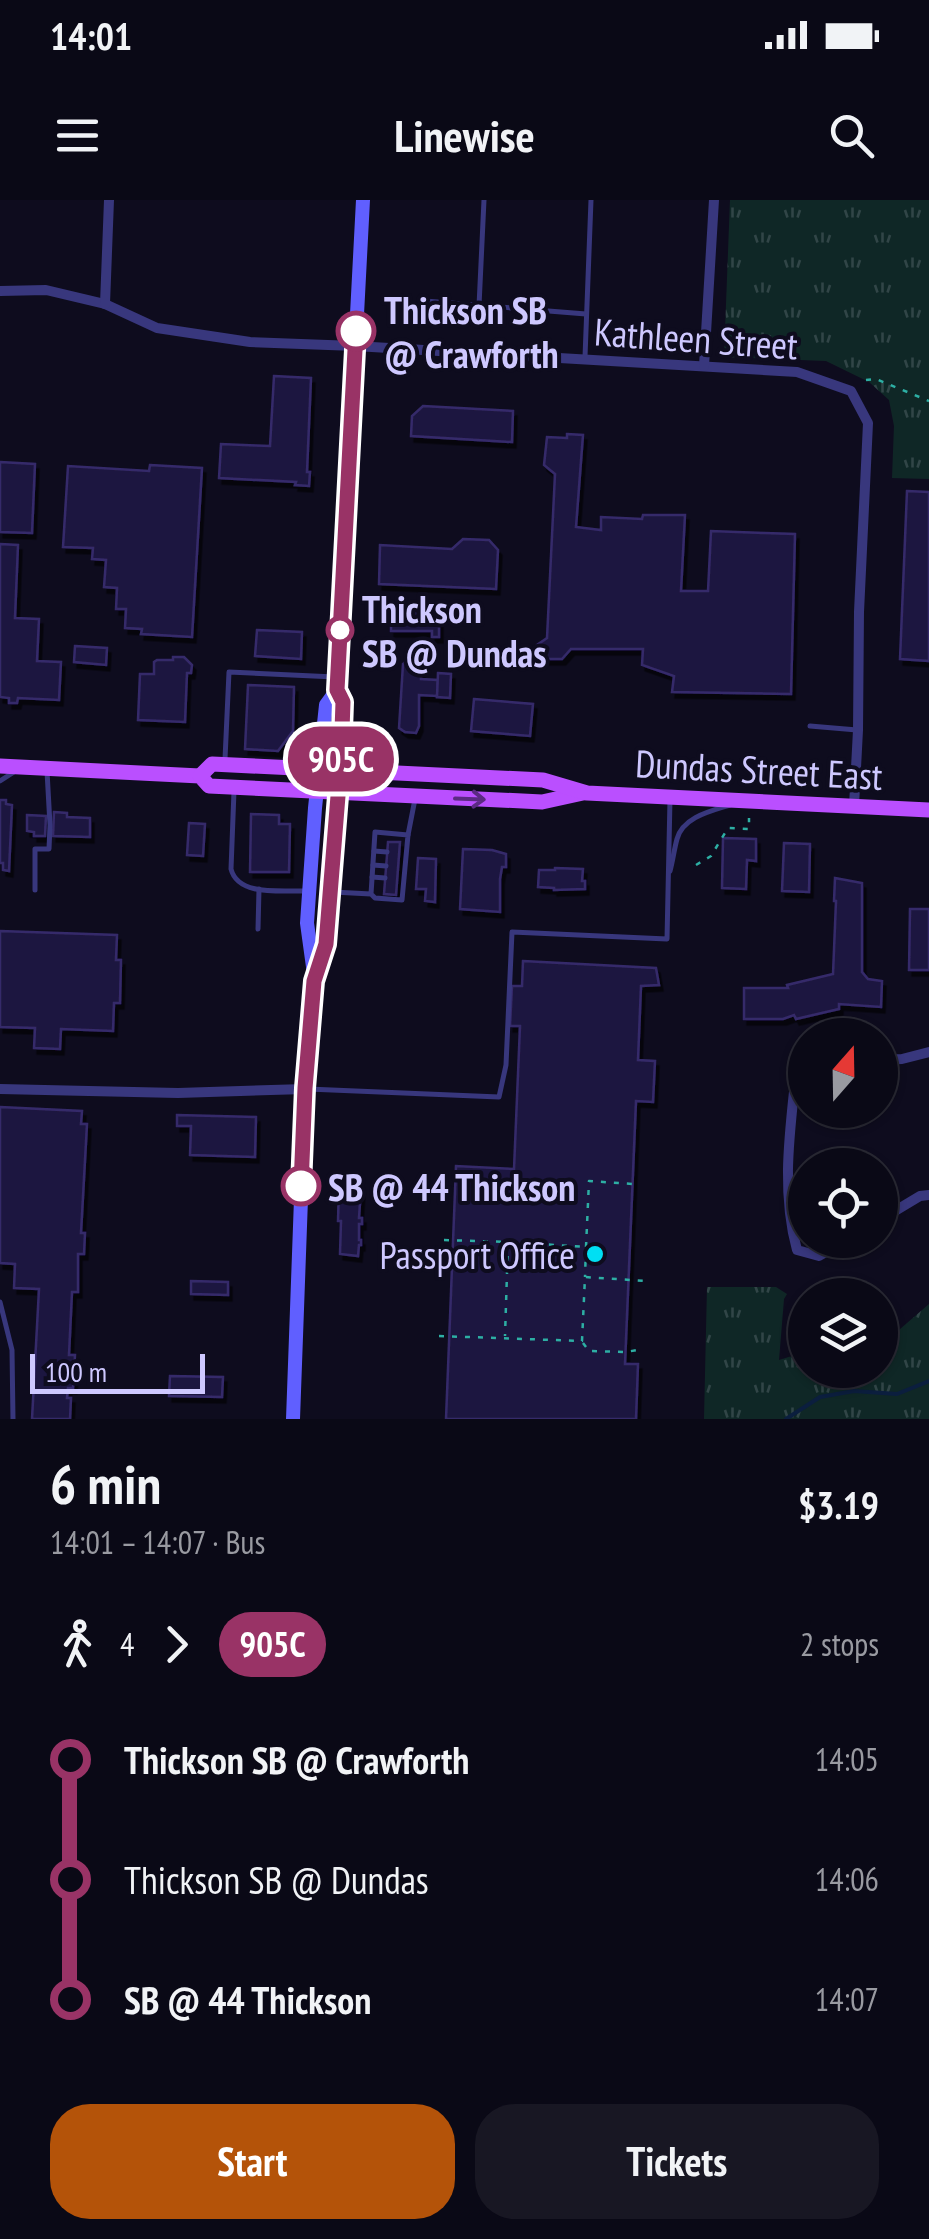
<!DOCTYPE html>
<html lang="en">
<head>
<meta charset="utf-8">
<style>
  :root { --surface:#0a0916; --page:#181723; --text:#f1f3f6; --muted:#999aa1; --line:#2a2a35; --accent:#b45309 }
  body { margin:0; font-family:"PT Sans Narrow",sans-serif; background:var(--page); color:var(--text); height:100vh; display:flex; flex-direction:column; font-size:38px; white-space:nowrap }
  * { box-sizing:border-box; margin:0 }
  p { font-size:32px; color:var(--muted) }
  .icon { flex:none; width:55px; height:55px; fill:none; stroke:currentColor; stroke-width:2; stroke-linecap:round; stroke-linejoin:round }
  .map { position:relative; height:1219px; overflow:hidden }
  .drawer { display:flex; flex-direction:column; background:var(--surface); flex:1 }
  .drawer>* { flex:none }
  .badge { padding:0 20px; border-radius:32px; font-size:35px; line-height:65px }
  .needle { width:65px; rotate:20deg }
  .fabs { position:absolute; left:788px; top:818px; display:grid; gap:20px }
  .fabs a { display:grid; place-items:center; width:110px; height:110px; border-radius:50%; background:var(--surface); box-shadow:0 2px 8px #0004,0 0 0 2px var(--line); font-size:50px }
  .scale { position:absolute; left:30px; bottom:25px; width:175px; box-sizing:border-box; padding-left:10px; border:5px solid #cec8ff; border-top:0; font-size:28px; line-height:35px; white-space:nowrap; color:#cec8ff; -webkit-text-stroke:8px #0e0c1e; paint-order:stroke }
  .map>.badge { position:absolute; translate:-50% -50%; box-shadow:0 0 0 5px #fff }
  .legs { display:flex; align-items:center; gap:15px; height:110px; padding:0 50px; font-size:32px }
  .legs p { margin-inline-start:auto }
  .headline { display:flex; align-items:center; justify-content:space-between; height:170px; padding:0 50px }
  h1 { font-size:55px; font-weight:700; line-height:75px }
  .button { display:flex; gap:20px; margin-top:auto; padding:20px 50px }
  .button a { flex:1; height:115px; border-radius:40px; background:var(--accent); color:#fff; font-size:40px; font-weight:700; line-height:115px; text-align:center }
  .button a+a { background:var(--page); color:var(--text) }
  ul { padding:0 50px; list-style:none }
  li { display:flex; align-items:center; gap:35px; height:120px; font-size:38px }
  li i { display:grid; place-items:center; width:15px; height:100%; margin:0 12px; background:currentColor }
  li i::after { content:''; width:25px; height:25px; margin:-12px; border:8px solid; border-radius:50%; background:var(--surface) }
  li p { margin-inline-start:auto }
  li:first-child i { background:linear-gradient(#0000 50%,currentColor 0) }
  li:last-child i { background:linear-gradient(currentColor 50%,#0000 0) }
  .status { display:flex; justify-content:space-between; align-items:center; height:70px; padding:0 50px; background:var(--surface); direction:ltr }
  .status svg { height:28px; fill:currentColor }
  header { display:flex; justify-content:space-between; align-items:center; height:130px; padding:0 50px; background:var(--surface); font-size:45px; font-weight:700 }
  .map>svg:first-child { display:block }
  .park { fill:url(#park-tufts) }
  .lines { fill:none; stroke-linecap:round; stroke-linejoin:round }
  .stream { stroke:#0b1e3e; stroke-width:4 }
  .building { fill:#1f183f; stroke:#352a6b; stroke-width:2.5; filter:url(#shadow) }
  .path { stroke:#2dafa4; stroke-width:2.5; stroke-dasharray:5 8; stroke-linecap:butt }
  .service { stroke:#38377d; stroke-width:5 }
  .minor { stroke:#38377d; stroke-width:10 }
  .secondary { stroke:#605fff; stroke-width:14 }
  .primary { stroke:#ba4fff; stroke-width:15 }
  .oneway { stroke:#5b2a83 }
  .line-1-casing { stroke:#fff; stroke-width:22 }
  .line-1 { stroke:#936; stroke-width:15 }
  .stop-1-dot { fill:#fff; stroke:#936; stroke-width:5 }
  .poi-dot { fill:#00dff3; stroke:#0e0c1e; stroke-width:4 }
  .labels { text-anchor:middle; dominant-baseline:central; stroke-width:8; stroke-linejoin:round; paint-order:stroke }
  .stop-label { font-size:38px; font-weight:bold; fill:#cec8ff; stroke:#0e0c1e; text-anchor:start }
  .street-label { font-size:38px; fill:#cec8ff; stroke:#0e0c1e }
  .poi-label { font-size:38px; fill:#cec8ff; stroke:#0e0c1e; text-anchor:end }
</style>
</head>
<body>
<div class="status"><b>14:01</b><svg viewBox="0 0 49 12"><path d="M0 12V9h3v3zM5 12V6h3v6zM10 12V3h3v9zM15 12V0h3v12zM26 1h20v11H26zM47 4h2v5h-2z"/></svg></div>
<header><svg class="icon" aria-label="menu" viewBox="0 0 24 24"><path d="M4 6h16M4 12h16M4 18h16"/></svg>Linewise<svg class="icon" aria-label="search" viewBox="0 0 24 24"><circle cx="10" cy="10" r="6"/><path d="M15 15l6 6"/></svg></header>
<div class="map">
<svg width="929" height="1219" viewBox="0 0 929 1219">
  <defs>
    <pattern id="park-tufts" width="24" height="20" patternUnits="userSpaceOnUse" patternTransform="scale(2.5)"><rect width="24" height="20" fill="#0f2726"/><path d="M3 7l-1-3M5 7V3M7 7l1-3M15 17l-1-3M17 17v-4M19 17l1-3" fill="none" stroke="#314547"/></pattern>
    <filter id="shadow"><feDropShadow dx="3.5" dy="5.5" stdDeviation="0" flood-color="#0009"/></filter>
  </defs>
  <rect width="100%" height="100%" fill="#0e0c1e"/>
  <!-- park -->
  <g class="park">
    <path d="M 730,0 L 929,0 L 929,279 L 892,278 L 894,226 L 889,200 L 869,182 L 826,161 L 724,157 Z"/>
    <path d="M 707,1087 L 776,1087 L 787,1094 L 784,1099 L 779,1160 L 805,1152 L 805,1170 L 880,1170 L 880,1136 L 892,1136 L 929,1104 L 929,1219 L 704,1219 Z"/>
  </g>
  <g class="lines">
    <!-- stream -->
    <path class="stream" d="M 786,1219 L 820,1197 L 854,1191 L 897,1194 L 929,1181"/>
  </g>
  <!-- building -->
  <g class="building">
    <path d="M 274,176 L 311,178 L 307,272 L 310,272 L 309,286 L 295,285 L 296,282 L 219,278 L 221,244 L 270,246 Z"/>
    <path d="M 423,206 L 513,211 L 512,242 L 411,236 L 412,216 Z"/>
    <path d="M 567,234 L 583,235 L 576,327 L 601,330 L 601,317 L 642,319 L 643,315 L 685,315 L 681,391 L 708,391 L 711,331 L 795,334 L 791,494 L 672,492 L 674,476 L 642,465 L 643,449 L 571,449 L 562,459 L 536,459 L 537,445 L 547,438 L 555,274 L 544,265 L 547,237 L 567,238 Z"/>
    <path d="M 0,262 L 35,264 L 32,333 L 0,332 Z"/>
    <path d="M 150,265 L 202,268 L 192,437 L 141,434 L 142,429 L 125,428 L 126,409 L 116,409 L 117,388 L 104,387 L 106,360 L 92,359 L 93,348 L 63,347 L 68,266 L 149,271 Z"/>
    <path d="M 907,291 L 929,292 L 929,461 L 900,459 Z"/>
    <path d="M 463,339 L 489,340 L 498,350 L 496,389 L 379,384 L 380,345 L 452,349 Z"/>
    <path d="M 0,344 L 18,345 L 15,418 L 39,419 L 37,461 L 61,462 L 59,500 L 18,498 L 17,503 L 9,503 L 9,498 L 0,497 Z"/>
    <path d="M 396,403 L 426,403 L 426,415 L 439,415 L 439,437 L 432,437 L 432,431 L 391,431 L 391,414 L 396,414 Z"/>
    <path d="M 257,430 L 302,432 L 301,459 L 255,456 Z"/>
    <path d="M 75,446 L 107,448 L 106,465 L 74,462 Z"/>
    <path d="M 173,457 L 184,457 L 192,465 L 191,473 L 187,473 L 185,522 L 138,520 L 140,474 L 154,474 L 154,462 L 157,460 L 173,460 Z"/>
    <path d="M 408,459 L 416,460 L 421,465 L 421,479 L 438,480 L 437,496 L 419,495 L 419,526 L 416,533 L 405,532 L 399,528 L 403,464 Z"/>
    <path d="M 438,473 L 451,474 L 450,498 L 437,497 Z"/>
    <path d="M 248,485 L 294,487 L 293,531 L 278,551 L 245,549 Z"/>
    <path d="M 474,499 L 533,504 L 530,536 L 471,531 Z"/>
    <path d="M 0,600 L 6,600 L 6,604 L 12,605 L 9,671 L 3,670 L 3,663 L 0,663 Z"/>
    <path d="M 54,612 L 67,613 L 67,617 L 90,618 L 90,637 L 53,636 Z"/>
    <path d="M 251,614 L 279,615 L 279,624 L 290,624 L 289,672 L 250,672 Z"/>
    <path d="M 27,615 L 46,616 L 45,636 L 34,636 L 34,632 L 27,631 Z"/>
    <path d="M 189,623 L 205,624 L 203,656 L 187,655 Z"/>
    <path d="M 723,638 L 756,639 L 756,661 L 747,660 L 746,689 L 722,688 Z"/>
    <path d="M 388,642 L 400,642 L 396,695 L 384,694 Z"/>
    <path d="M 784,643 L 810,644 L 809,692 L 782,691 Z"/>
    <path d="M 463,649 L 492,650 L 506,654 L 506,667 L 502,667 L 500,679 L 500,712 L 460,709 Z"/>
    <path d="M 418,658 L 436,659 L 435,702 L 425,701 L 426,689 L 416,689 Z"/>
    <path d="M 555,668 L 583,669 L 582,681 L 585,681 L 585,689 L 554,690 L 554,688 L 538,687 L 539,670 L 555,670 Z"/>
    <path d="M 835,678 L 862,683 L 862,772 L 868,779 L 882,781 L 881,807 L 839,804 L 839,809 L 796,819 L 794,815 L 783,819 L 744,819 L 744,788 L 788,788 L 787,785 L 833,774 L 836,701 L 834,701 Z"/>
    <path d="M 910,709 L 929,709 L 929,770 L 909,770 Z"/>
    <path d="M 0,731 L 117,735 L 116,760 L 121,760 L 120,803 L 114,803 L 113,831 L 61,829 L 60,849 L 34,848 L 35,828 L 0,827 Z"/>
    <path d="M 523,761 L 656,768 L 659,785 L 641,786 L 638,860 L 655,861 L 653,902 L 636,901 L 625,1164 L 638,1164 L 636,1219 L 446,1219 L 456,966 L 514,969 L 520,826 L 510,826 L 512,786 L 522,786 Z"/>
    <path d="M 0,907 L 82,911 L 81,924 L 87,924 L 81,1033 L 85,1033 L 84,1054 L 78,1054 L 78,1092 L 72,1092 L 69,1155 L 75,1155 L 73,1188 L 68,1188 L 67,1198 L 71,1198 L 70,1219 L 32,1219 L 39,1089 L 14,1088 L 15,1064 L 0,1063 Z"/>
    <path d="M 177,915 L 256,917 L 255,957 L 190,955 L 191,926 L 177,926 Z"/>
    <path d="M 339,985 L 361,988 L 359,1018 L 362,1018 L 362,1024 L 359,1024 L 359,1040 L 361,1040 L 361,1045 L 359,1045 L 358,1056 L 340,1054 L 341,1021 L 338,1021 Z"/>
    <path d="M 191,1081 L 228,1082 L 228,1095 L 191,1094 Z"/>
    <path d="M 170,1176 L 223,1177 L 222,1197 L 169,1196 Z"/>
  </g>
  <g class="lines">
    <!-- path -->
    <g class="path">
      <path d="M 866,180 L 876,179 L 929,201"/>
      <path d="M 696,665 L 711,656 L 728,628 L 749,629 L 749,618"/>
      <path d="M 444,1040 L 508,1042 L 505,1136"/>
      <path d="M 510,1042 L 586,1047 L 585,1077"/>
      <path d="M 586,1047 L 589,981 L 633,984"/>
      <path d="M 439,1136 L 582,1141 L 585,1077 L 646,1081"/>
      <path d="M 583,1143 L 589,1151 L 626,1152 L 643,1149"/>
    </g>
    <!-- service -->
    <g class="service">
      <path d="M 425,101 L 586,114"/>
      <path d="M 479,106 L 484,0"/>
      <path d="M 585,157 L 591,0"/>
      <path d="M 810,526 L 857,530"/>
      <path d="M 225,559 L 229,472 L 335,477"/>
      <path d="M 0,581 L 14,572"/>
      <path d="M 234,591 L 231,669 C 238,697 283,690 307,691"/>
      <path d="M 408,635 L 415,599"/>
      <path d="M 374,651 L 387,652"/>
      <path d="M 373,665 L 386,666"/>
      <path d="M 670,671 C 673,660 674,650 677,639 C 683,617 711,611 730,605"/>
      <path d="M 372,677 L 385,678"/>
      <path d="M 35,690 L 35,649 L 49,649 L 50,625 L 47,571"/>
      <path d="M 333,692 L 371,694 L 375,632 L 408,635 L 402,700 L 375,698 L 371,694"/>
      <path d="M 258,729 L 259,689"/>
      <path d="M 308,889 L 499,897 L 506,865 L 512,732 L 667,739 L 670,599"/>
      <path d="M 0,1102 L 12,1150 L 13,1219"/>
    </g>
    <!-- minor -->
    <g class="minor">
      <path d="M 0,91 L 46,90 L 105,104 L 157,128 L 250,142 L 355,146 L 797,172 L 851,191 L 868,223 L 859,412 L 858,530 L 854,606"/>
      <path d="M 105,104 L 109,0"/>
      <path d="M 704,166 L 714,0"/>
      <path d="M 880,860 L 902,859 L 929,852"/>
      <path d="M 805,863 L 797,863 C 791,925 780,988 797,1050 L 819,1056 L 847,1040"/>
      <path d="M 0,889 L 178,893 L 305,889"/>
      <path d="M 880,1020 L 920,996 L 929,995"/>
    </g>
    <!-- secondary -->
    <g class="secondary">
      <path d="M 314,774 L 307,723 L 315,608 L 326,505 L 337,490"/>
      <path d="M 293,1219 L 305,889 L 315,781 L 326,743 L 341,559 L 343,502 L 337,490 L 338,477 L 363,0"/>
    </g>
    <!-- primary -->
    <g class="primary">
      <path d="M 0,566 L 200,576 L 209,586 L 542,602 L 583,593"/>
      <path d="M 200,576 L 212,564 L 543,580 L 587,593 L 929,610"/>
    </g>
  </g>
  <!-- one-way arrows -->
  <defs><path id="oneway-shaft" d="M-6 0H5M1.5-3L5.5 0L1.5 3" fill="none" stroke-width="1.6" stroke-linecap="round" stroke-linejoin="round" transform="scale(2.5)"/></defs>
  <use class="oneway" href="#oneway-shaft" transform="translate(470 599) rotate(2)"/>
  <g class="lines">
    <!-- line-1 casing -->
    <g class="line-1-casing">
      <path id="line-1" d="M 301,986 L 305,888 L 314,781 L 326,744 L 341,559 L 343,502 L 337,490 L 356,131"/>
    </g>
    <!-- line-1 -->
    <use href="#line-1" class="line-1"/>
  </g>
  <!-- markers -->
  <g class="stop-1-dot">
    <circle cx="356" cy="131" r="18"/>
    <circle cx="340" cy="430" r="12"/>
    <circle cx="301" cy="986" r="18"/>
  </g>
  <circle class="poi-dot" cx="595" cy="1054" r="10"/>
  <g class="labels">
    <!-- stop labels -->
    <g class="stop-label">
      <text x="384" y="109">Thickson SB<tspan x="384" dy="44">@ Crawforth</tspan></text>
      <text x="362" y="408">Thickson<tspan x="362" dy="44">SB @ Dundas</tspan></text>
      <text x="328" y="986">SB @ 44 Thickson</text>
    </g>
    <!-- street labels -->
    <g class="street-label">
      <text transform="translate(696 138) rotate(4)">Kathleen Street</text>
      <text transform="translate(759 569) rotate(3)">Dundas Street East</text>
    </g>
    <!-- poi labels -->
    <g class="poi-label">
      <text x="575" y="1054">Passport Office</text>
    </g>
  </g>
</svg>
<div class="fabs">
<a><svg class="needle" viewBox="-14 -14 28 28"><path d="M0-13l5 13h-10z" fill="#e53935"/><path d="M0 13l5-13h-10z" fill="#999aa1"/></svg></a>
<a><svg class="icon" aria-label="locate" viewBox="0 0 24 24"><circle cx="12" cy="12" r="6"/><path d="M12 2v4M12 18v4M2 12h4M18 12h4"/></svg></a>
<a><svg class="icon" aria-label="layers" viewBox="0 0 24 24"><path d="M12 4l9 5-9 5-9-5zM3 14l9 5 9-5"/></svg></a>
</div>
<div class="scale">100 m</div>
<b class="badge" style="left:341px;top:559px;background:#936;color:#fff">905C</b>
</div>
<section class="drawer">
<div class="headline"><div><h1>6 min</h1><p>14:01 – 14:07 · Bus</p></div><b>$3.19</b></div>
<div class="legs"><svg class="icon" aria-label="walk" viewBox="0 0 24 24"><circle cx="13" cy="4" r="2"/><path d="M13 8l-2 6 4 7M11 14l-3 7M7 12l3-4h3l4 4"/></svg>4<svg class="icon" aria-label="forward" viewBox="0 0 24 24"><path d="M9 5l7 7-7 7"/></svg><b class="badge" style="background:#936;color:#fff">905C</b><p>2 stops</p></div>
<ul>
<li><i style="color:#936"></i><b>Thickson SB @ Crawforth</b><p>14:05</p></li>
<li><i style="color:#936"></i><span>Thickson SB @ Dundas</span><p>14:06</p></li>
<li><i style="color:#936"></i><b>SB @ 44 Thickson</b><p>14:07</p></li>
</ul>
<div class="button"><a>Start</a><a>Tickets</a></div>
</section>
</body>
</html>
